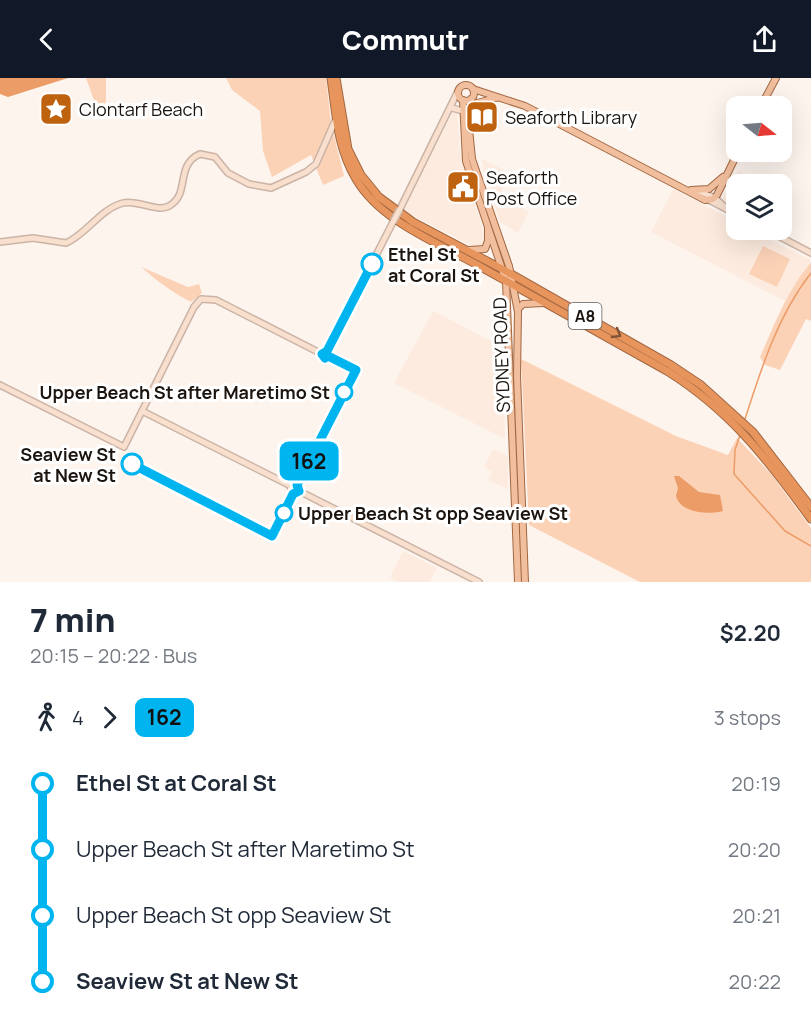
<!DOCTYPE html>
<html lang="en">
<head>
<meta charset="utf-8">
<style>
  :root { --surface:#fff; --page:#f2f2f3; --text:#1f2937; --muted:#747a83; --accent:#111827 }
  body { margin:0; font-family:Manrope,sans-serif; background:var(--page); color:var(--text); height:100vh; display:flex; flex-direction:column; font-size:22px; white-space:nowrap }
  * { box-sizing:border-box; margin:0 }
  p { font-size:20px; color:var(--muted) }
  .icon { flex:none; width:33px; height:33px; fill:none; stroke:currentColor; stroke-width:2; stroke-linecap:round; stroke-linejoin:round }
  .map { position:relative; height:504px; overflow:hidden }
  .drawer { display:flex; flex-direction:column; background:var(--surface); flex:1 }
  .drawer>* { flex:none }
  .badge { padding:0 12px; border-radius:9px; font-size:21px; line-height:39px }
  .needle { width:39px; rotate:107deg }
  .buttons { position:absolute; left:726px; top:18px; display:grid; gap:12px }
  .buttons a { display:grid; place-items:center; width:66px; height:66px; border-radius:12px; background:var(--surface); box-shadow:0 6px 24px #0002; font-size:30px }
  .map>.badge { position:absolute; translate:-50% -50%; box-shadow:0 0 0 3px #fff }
  .legs { display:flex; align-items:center; gap:9px; height:66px; padding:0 30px; font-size:20px }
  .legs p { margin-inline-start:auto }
  .summary { display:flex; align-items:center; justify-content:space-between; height:102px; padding:0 30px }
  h1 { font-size:33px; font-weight:800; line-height:45px }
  ul { padding:0 30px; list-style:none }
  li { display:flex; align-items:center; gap:21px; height:66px; font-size:22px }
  li i { display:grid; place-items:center; width:9px; height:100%; margin:0 8px; background:currentColor }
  li i::after { content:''; width:15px; height:15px; margin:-8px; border:4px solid; border-radius:50%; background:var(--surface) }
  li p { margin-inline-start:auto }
  li:first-child i { background:linear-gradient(#0000 50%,currentColor 0) }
  li:last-child i { background:linear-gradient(currentColor 50%,#0000 0) }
  header { display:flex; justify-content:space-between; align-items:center; height:78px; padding:0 30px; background:var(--accent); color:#fff; font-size:27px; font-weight:800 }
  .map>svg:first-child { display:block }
  .built { fill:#fdebdf }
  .green { fill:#fcd2b7 }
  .water { fill:#ec9c67 }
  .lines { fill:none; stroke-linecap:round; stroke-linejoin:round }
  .stream { stroke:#ec9c67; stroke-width:1.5 }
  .secondary-casing { stroke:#cbb4a6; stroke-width:8 }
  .primary-casing { stroke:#a16842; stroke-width:8 }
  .highway-casing { stroke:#a16842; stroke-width:9 }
  .secondary { stroke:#f8dfce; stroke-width:5 }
  .primary { stroke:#f1bf9e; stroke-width:6 }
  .highway { stroke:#e8955d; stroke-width:7 }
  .secondary-bridge-casing { stroke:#cbb4a6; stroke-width:8; stroke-linecap:butt }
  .secondary-bridge { stroke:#f8dfce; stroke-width:5 }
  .oneway { stroke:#825436 }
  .line-1-casing { stroke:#fff; stroke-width:14 }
  .line-1 { stroke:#00b5ef; stroke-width:9 }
  .stop-1-dot { fill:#fff; stroke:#00b5ef; stroke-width:3 }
  .labels { text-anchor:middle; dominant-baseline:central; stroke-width:6; stroke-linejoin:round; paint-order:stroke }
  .shield { fill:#fff; stroke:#605a57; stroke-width:1.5 }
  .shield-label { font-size:16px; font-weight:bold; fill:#1c140f }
  .poi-label { font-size:18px; fill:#1c140f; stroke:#fff; text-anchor:start }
  .stop-label { font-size:18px; font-weight:bold; fill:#1c140f; stroke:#fff; text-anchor:start }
  .street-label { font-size:18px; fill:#1c140f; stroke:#fff }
</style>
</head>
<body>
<header><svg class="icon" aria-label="back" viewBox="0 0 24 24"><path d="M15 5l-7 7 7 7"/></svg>Commutr<svg class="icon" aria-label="share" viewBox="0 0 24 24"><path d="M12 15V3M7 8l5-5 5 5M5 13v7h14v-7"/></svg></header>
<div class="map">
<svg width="811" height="504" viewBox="0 0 811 504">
  <rect width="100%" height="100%" fill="#fef4ee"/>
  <!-- built -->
  <g class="built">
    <path d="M 457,32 L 460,74 L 486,162 L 478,171 L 404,133 L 453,34 Z"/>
    <path d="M 482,81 L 510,95 L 499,118 L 529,134 L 518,155 L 500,144 L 484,95 Z"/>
    <path d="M 738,93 L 756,102 L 754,106 L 736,106 L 736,129 L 724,123 L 723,120 Z"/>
    <path d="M 673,111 L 736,144 L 736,152 L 750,152 L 811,182 L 785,223 L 651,154 Z"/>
    <path d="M 433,233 L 503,269 L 505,361 L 394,305 Z"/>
    <path d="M 493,371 L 508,378 L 508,411 L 488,402 L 492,393 L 484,389 Z"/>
    <path d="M 403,473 L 437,490 L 430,504 L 398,504 L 390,499 Z"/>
  </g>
  <!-- green -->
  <g class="green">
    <path d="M 86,0 L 106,0 L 106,23 L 100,39 Z"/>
    <path d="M 226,0 L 326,0 L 331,45 L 344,98 L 323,107 L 311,77 L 272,99 L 263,73 L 260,33 L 232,12 Z"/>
    <path d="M 763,168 L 790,181 L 777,209 L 749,196 Z"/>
    <path d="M 811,184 L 811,243 L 806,241 L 780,292 L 765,287 L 760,279 C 775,245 787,213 811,184 Z"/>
    <path d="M 141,189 L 188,209 L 199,206 L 202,215 L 191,224 C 173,215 156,202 141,189 Z"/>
    <path d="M 521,281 L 676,358 L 728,377 L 737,360 L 771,396 L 811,450 L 811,504 L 640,504 L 529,447 Z"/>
  </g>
  <!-- water -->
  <g class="water">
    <path d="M 0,0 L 68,0 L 8,19 L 0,16 Z"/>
    <path d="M 674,398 L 679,398 L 699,414 L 720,417 L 723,433 C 709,437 680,435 676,418 L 678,410 Z"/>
  </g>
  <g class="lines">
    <!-- stream -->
    <g class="stream">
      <path d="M 745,341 C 761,291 778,237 811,195"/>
      <path d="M 740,357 L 735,372 L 734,396 L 785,453 L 811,468"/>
    </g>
    <!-- secondary casing -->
    <g class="secondary-casing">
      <g id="secondary">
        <path d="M 452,30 L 463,33"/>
        <path d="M 698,113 L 715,120 L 728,132"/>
        <path d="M 709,122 L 736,136"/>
        <path d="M 400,131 L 458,13"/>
        <path d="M 767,152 L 811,175"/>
        <path d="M 0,164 L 33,160 L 66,165 C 87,156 100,131 123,125 C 139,121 159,137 172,126 C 189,114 176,86 200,76 L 215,79 L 228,95 L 249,106 L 271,110 L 306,94 L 316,86 L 335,43"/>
        <path d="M 328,278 L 324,279 L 323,275 L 327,273 L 393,144"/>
        <path d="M 0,307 L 124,369 L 194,229 L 201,221 L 216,222 L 322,276"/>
        <path d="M 142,333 L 291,408"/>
        <circle cx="295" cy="410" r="4.5"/>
        <path d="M 299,413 L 479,504"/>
      </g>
    </g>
    <!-- primary casing -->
    <g class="primary-casing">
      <g id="primary">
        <circle cx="466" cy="15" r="8"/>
        <path d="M 473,11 L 525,28 L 705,122 L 713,121 L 717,117 L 738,74"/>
        <path d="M 471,21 L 468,41 L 472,81 L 509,188 L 518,234 L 517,298 L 525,504"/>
        <path d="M 463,22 L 466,83 L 506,203 L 518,504"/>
        <path d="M 761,28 L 776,0"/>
        <path d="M 471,35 L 477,25 L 496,20"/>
        <path d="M 691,112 L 709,111 L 723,99"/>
        <path d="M 469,172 L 485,171 L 488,163 L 488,151"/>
        <path d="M 518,231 L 523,226 L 544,225"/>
      </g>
    </g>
    <!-- highway casing -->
    <g class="highway-casing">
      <g id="highway">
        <path d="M 331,0 C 336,35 337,69 356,101 C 381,144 439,165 481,189 C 543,224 605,259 667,293 C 731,333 768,382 811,441"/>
        <path d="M 336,0 L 348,71 L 361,97 L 379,119 L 413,144 L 504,192 L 671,287 L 701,307 L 753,354 L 811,429"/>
      </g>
    </g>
    <!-- secondary -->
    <use href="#secondary" class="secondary"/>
    <!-- primary -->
    <use href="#primary" class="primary"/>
    <!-- highway -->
    <use href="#highway" class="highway"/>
    <!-- secondary-bridge casing -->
    <g class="secondary-bridge-casing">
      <path id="secondary-bridge" d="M 393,144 L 400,131"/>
    </g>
    <!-- secondary-bridge -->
    <use href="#secondary-bridge" class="secondary-bridge"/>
  </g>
  <!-- one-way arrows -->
  <defs><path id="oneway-chevron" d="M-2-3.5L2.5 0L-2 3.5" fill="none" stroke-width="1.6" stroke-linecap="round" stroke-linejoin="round" transform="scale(1.5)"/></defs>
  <use class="oneway" href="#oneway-chevron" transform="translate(617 256) rotate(30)"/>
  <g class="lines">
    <!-- line-1 casing -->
    <g class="line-1-casing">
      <path id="line-1" d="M 132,386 L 272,458 L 293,416 L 299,413 L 297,407 L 356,292 L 328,278 L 325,280 L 322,276 L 327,273 L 372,186"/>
    </g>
    <!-- line-1 -->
    <use href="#line-1" class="line-1"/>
  </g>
  <!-- icons -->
  <defs>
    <g id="sight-square" transform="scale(1.725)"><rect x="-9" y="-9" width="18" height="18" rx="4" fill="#be620f" stroke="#fff"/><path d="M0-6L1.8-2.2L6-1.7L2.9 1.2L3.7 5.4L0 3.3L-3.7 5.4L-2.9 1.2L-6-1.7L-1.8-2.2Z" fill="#fff"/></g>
    <g id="library-square" transform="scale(1.725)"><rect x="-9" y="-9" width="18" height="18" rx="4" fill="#be620f" stroke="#fff"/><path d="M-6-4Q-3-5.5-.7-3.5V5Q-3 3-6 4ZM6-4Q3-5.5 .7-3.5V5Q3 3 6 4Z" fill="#fff"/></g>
    <g id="civic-square" transform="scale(1.725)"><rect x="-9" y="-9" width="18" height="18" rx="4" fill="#be620f" stroke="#fff"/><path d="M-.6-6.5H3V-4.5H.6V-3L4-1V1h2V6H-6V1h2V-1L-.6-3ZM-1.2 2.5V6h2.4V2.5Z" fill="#fff"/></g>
  </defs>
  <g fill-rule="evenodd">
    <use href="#sight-square" x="56" y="31"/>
    <use href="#library-square" x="482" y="39"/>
    <use href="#civic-square" x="463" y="109"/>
  </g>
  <!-- markers -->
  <g class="stop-1-dot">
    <circle cx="372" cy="186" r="10"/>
    <circle cx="344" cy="314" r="8"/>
    <circle cx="132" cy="386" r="10"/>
    <circle cx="284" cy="435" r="8"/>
  </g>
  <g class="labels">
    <!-- shield labels -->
    <rect class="shield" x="568.5" y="225" width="33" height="26" rx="4.5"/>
    <g class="shield-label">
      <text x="585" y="238">A8</text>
    </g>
    <!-- poi labels -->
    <g class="poi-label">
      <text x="79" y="31">Clontarf Beach</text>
      <text x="505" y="39">Seaforth Library</text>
      <text x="486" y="99">Seaforth<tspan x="486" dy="21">Post Office</tspan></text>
    </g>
    <!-- stop labels -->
    <g class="stop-label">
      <text x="388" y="176">Ethel St<tspan x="388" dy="21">at Coral St</tspan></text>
      <text x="330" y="314" text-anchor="end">Upper Beach St after Maretimo St</text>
      <text x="116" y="376" text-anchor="end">Seaview St<tspan x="116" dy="21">at New St</tspan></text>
      <text x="298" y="435">Upper Beach St opp Seaview St</text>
    </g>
    <!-- street labels -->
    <g class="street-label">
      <text transform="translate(501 277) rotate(-92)">SYDNEY ROAD</text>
    </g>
  </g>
</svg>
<div class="buttons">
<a><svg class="needle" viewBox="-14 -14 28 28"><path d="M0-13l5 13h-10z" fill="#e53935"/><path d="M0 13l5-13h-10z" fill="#747a83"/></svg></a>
<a><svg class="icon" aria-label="layers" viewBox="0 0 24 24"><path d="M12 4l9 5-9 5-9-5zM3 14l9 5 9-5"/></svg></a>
</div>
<b class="badge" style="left:309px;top:383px;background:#00b5ef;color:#111">162</b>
</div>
<section class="drawer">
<div class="summary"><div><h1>7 min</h1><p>20:15 – 20:22 · Bus</p></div><b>$2.20</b></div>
<div class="legs"><svg class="icon" aria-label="walk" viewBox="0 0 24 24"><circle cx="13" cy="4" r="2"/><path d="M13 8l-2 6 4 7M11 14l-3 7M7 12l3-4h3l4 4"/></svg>4<svg class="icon" aria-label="forward" viewBox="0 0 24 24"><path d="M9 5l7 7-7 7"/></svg><b class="badge" style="background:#00b5ef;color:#111">162</b><p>3 stops</p></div>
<ul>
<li><i style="color:#00b5ef"></i><b>Ethel St at Coral St</b><p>20:19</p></li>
<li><i style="color:#00b5ef"></i><span>Upper Beach St after Maretimo St</span><p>20:20</p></li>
<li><i style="color:#00b5ef"></i><span>Upper Beach St opp Seaview St</span><p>20:21</p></li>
<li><i style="color:#00b5ef"></i><b>Seaview St at New St</b><p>20:22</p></li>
</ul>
</section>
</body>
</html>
